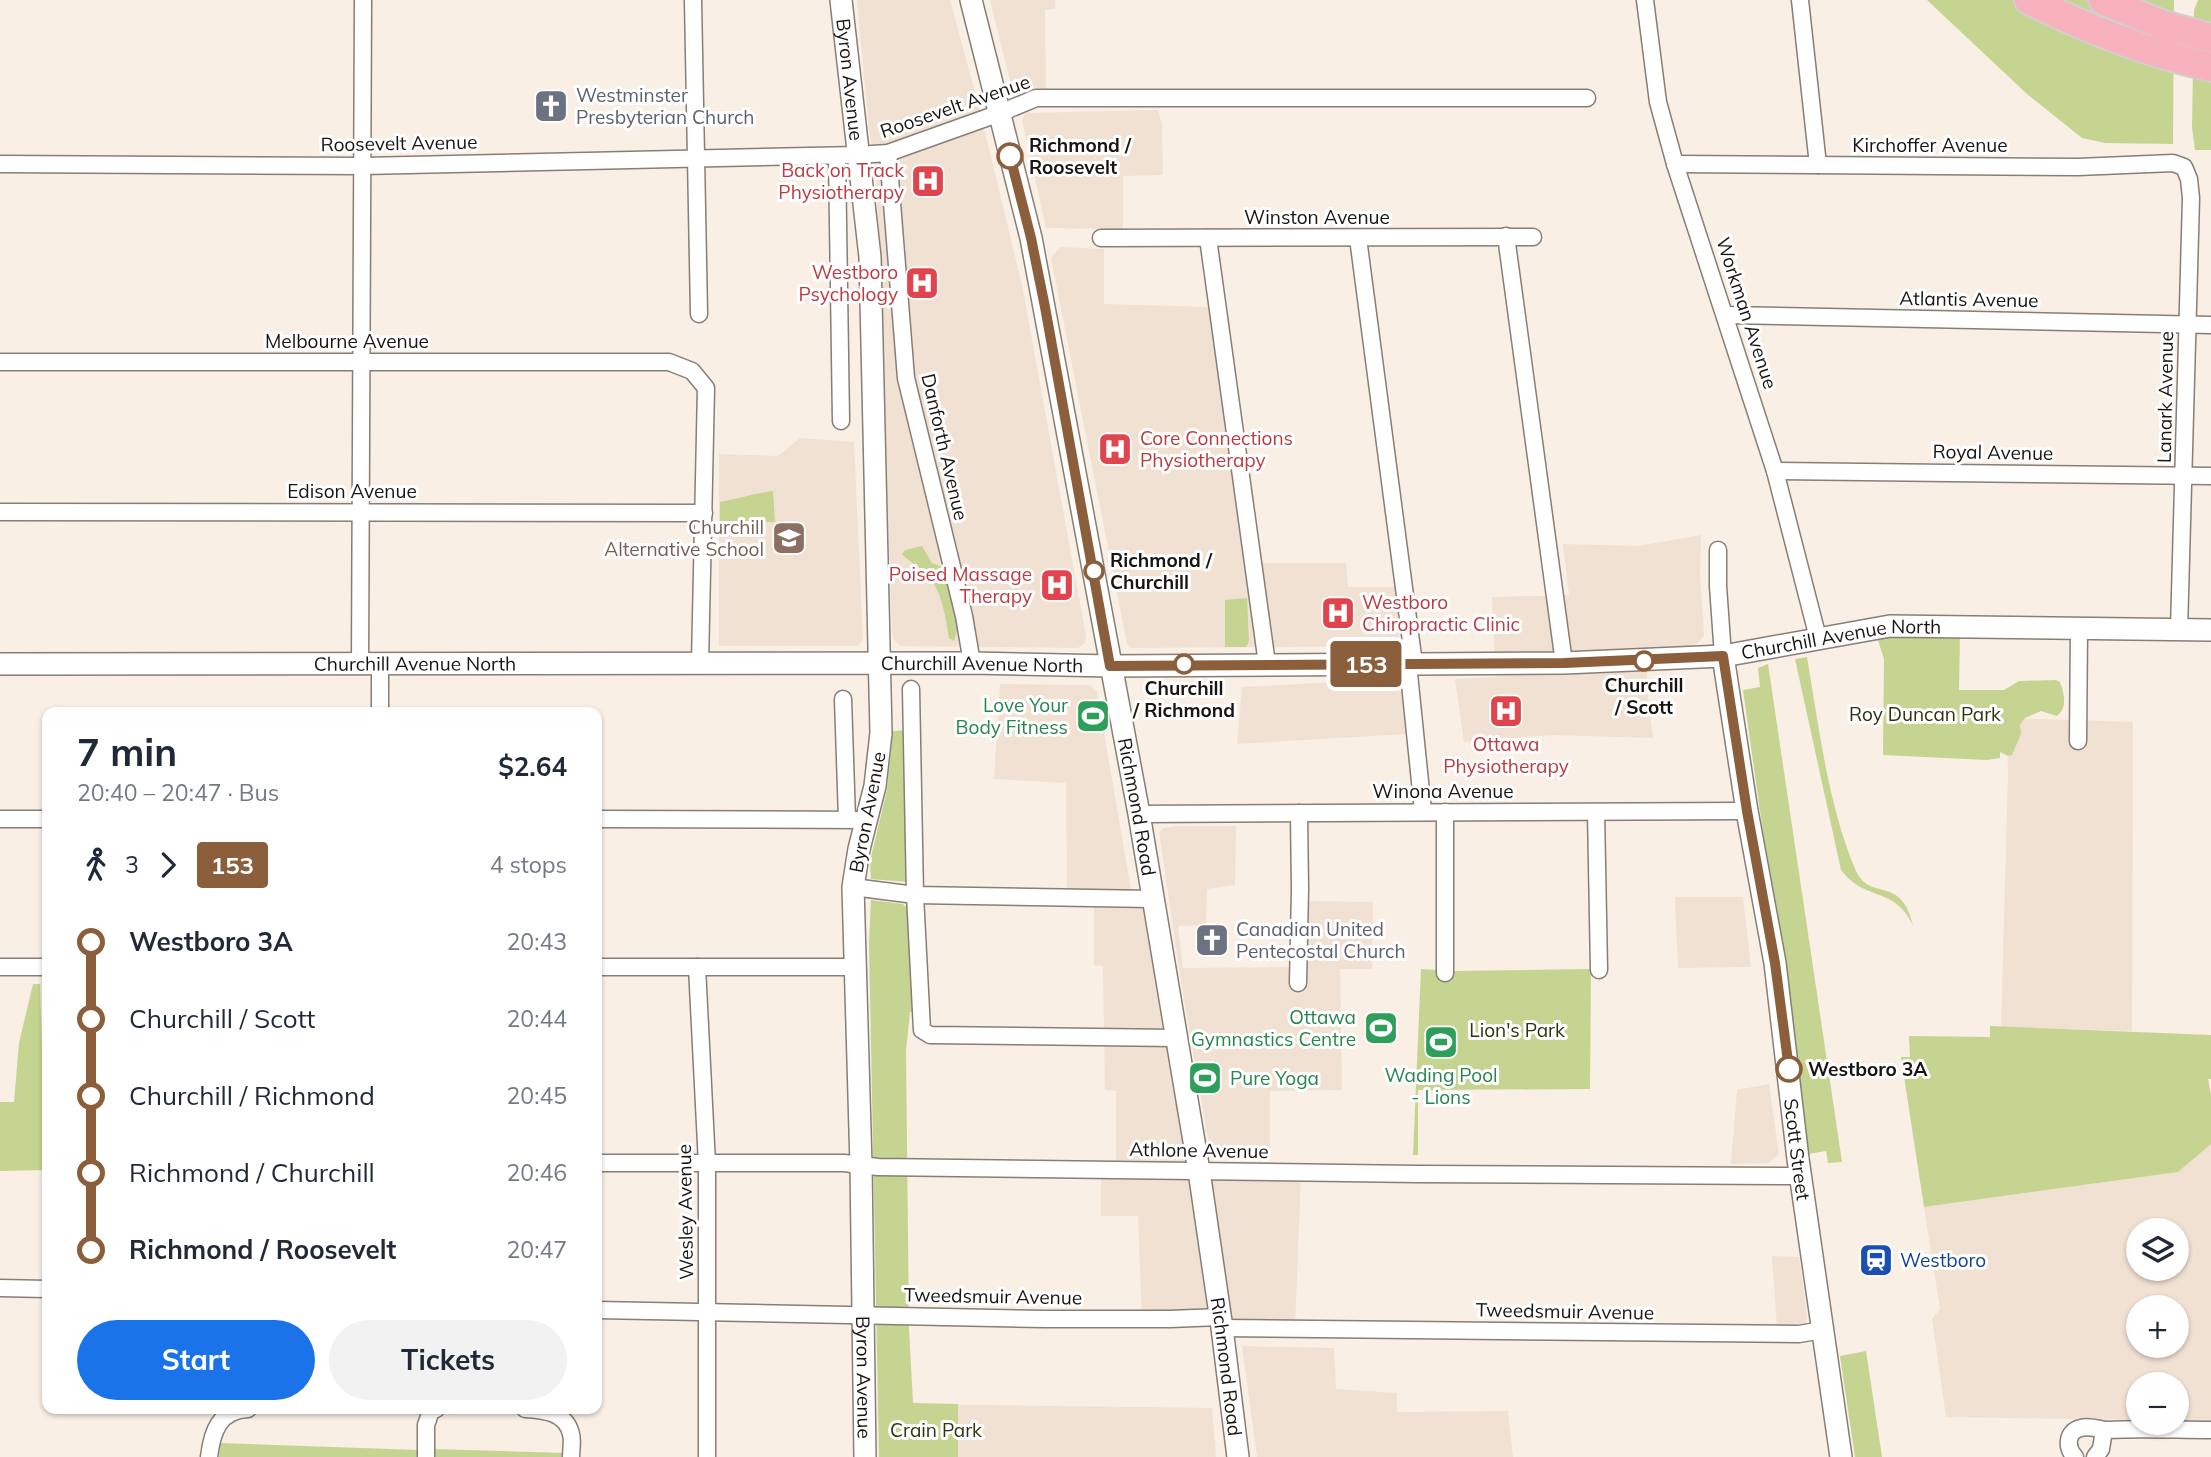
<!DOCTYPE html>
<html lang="en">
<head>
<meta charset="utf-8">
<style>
  :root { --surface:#fff; --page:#f2f2f3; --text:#1f2937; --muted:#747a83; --accent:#1a73e8 }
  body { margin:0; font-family:Mulish,sans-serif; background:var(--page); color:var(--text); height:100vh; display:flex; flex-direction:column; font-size:26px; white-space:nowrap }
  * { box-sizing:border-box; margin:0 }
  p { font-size:23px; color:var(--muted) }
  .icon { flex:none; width:38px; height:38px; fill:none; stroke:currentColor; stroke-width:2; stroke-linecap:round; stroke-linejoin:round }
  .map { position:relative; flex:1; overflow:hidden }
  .sheet { position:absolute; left:42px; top:707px; width:560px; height:707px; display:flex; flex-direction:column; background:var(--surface); border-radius:14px; box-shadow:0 2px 5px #0004 }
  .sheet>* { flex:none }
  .badge { padding:0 14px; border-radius:5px; font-size:24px; line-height:46px }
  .controls { position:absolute; left:2126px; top:1218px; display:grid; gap:14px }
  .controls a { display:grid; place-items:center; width:63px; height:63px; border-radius:50%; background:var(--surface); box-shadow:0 2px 5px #0004; font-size:35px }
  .map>.badge { position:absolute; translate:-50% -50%; box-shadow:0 0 0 4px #fff }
  .legs { display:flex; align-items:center; gap:10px; height:77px; padding:0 35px; font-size:23px }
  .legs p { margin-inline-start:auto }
  .summary { display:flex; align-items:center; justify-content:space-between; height:119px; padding:0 35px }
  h1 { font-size:38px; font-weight:700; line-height:52px }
  .primary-button { display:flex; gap:14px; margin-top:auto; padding:14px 35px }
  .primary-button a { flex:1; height:80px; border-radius:42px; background:var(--accent); color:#fff; font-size:28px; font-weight:700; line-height:80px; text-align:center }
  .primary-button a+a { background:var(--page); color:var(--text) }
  ul { padding:0 35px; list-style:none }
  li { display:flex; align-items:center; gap:24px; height:77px; font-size:26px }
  li i { display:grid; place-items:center; width:10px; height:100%; margin:0 9px; background:currentColor }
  li i::after { content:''; width:18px; height:18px; margin:-9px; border:5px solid; border-radius:50%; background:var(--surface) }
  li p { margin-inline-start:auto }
  li:first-child i { background:linear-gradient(#0000 50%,currentColor 0) }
  li:last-child i { background:linear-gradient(currentColor 50%,#0000 0) }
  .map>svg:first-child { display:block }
  .built { fill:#f1e1d2; fill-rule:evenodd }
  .green { fill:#c6d491 }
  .water { fill:#94c9f9; stroke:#6e93b3; stroke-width:2 }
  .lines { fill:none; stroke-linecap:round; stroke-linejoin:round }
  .street-casing { stroke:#877e75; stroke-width:19 }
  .secondary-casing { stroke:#877e75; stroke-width:24 }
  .highway-casing { stroke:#d1d0cf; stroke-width:32 }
  .street { stroke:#fff; stroke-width:16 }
  .secondary { stroke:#fff; stroke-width:21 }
  .highway { stroke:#f8b2be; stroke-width:28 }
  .line-1-casing { stroke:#fff; stroke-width:16 }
  .line-1 { stroke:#8b5e3c; stroke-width:10 }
  .stop-1-dot { fill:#fff; stroke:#8b5e3c; stroke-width:3.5 }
  .labels { text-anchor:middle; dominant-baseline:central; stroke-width:6; stroke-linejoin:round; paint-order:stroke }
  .street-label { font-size:19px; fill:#171411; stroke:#fff }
  .worship-label { font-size:19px; fill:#5b616d; stroke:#fff; text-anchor:start }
  .stop-label { font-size:19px; font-weight:bold; fill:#171411; stroke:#fff; text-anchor:start }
  .health-label { font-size:19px; fill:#be3a42; stroke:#fff; text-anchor:end }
  .education-label { font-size:19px; fill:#785e54; stroke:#fff; text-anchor:end }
  .leisure-label { font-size:19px; fill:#27864d; stroke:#fff; text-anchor:end }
  .park-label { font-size:19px; fill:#2d330f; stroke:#fff }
  .transit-label { font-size:19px; fill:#164399; stroke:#fff; text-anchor:start }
</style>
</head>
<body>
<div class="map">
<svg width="2211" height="1457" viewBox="0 0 2211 1457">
  <rect width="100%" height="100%" fill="#f9efe5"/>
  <!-- built -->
  <g class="built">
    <path d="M 857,0 L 950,0 L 978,103 L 1022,285 L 1086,636 L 1085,643 L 1078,648 L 901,646 L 895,641 L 892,633 L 876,168 L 869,129 Z"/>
    <path d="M 990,0 L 1055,0 L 1055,9 L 1045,10 L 1046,89 L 1013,84 L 1010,81 Z"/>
    <path d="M 1158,110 L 1162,125 L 1163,175 L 1123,176 L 1123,229 L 1046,228 L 1022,120 L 1026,113 Z"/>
    <path d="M 1060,247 L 1104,249 L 1104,304 L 1210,307 L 1245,563 L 1346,563 L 1348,587 L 1395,587 L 1400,646 L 1130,648 L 1127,644 L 1051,258 Z"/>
    <path d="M 800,438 L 854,442 L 863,640 L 858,646 L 719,646 L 719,454 L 778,456 Z"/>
    <path d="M 1701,535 L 1700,572 L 1704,636 L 1698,643 L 1690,646 L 1650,647 L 1646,682 L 1653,738 L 1552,735 L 1464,742 L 1455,679 L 1496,677 L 1492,597 L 1569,595 L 1563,544 L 1638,546 Z"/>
    <path d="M 1400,679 L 1406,734 L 1237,744 L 1242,687 Z"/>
    <path d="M 1000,684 L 1090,685 L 1097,692 L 1132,896 L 1152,899 L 1199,1170 L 1301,1172 L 1295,1329 L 1222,1328 L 1220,1317 L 1142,1319 L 1138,1216 L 1101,1216 L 1101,1169 L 1116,1169 L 1116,1091 L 1105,1090 L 1103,966 L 1094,965 L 1094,898 L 1067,898 L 1066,783 L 994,779 Z"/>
    <path d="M 2007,718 L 2133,722 L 2132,1031 L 2001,1027 L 2008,776 Z"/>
    <path d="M 1175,826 L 1236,826 L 1235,885 L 1207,889 L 1206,925 L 1178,926 L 1183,968 L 1292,967 L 1296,901 L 1373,902 L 1372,969 L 1340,969 L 1342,1090 L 1270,1091 L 1270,1160 L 1219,1159 L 1211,1156 L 1182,988 L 1159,832 L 1163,828 Z"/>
    <path d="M 1675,897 L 1743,897 L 1751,967 L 1678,968 Z"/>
    <path d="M 1769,1084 L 1779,1154 L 1769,1163 L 1731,1164 L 1737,1090 Z"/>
    <path d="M 2211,1144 L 2211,1422 L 2177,1421 L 2177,1384 L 2138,1384 L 2138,1420 L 1946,1417 L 1932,1319 L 1940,1309 L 1924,1207 L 2178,1172 ZM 2138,1230 L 2177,1230 L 2177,1269 L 2138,1269 ZM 2138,1307 L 2177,1307 L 2177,1346 L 2138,1346 Z"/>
    <path d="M 1772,1256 L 1799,1257 L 1807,1316 L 1806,1323 L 1802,1326 L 1777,1326 Z"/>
    <path d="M 1242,1346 L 1334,1348 L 1336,1389 L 1397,1393 L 1397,1412 L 1508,1411 L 1513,1457 L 1257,1457 Z"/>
    <path d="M 913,1404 L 1212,1408 L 1216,1457 L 914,1457 Z"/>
  </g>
  <!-- green -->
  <g class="green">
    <path d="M 1927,0 L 2174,0 L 2173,144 L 2105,143 L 2082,138 L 2027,94 Z"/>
    <path d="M 2198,0 L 2211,0 L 2211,150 L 2195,150 L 2192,127 L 2194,10 Z"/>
    <path d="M 773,491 L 775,522 L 720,522 L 720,502 C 738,499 755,493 773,491 Z"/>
    <path d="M 922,546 L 932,563 L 945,568 L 958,627 L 954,641 L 949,638 C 945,615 942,587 923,571 C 917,565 908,561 902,554 L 905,550 Z"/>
    <path d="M 1247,598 L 1249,642 L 1246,647 L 1225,647 L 1225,600 Z"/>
    <path d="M 1960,632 L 1959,690 L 2004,690 L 2019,681 L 2056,680 L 2060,682 C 2064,692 2068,708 2057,716 L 2041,711 L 2025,718 L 2020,725 L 2021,734 L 2012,755 L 2008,756 L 2000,752 L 2000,758 L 1987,760 L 1883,755 L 1884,659 L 1876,634 Z"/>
    <path d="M 1807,657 C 1819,727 1828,806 1856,871 C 1870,902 1901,874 1913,925 C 1893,885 1867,903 1841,870 L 1795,659 Z"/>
    <path d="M 1768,664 L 1842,1162 L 1828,1163 L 1826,1151 L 1808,1154 L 1743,690 L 1760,687 L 1758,668 Z"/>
    <path d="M 908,730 L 908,882 L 871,879 L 870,861 L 887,790 L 893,731 Z"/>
    <path d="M 871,900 L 903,904 L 908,909 L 920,1012 L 910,1012 L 906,1051 L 909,1328 L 913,1403 L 958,1404 L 958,1457 L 879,1457 L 869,943 Z"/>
    <path d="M 1421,969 L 1452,971 L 1591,969 L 1590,1089 L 1418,1090 L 1418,1155 L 1413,1155 Z"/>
    <path d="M 33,984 L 40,984 L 42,1046 L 47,1046 L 47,1170 L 0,1171 L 0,1102 L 14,1102 L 19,1043 Z"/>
    <path d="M 1990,1026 L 2211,1035 L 2211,1079 L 2208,1079 L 2211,1095 L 2211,1144 L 2178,1172 L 1924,1207 L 1901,1057 L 1910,1057 L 1909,1036 L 1990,1037 Z"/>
    <path d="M 1866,1351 L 1882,1457 L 1855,1457 L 1840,1356 Z"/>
    <path d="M 220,1443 L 419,1450 L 419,1457 L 219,1457 Z"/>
    <path d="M 433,1449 L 564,1453 L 564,1457 L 433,1457 Z"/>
  </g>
  <!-- water -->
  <path class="water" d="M 1430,1035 L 1452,1035 L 1452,1049 L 1430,1050 Z"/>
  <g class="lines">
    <!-- street casing -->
    <g class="street-casing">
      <g id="street">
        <path d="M 693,0 L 699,314"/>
        <path d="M 1645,0 L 1658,102 L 1675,164 L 1775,471 L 1818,638"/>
        <path d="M 1800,0 L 1818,165"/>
        <path d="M 888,153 L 906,378 L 964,616 L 972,663"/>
        <path d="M 837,156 L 841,421"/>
        <path d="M 0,164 L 363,166 L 857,155 L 888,153 L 1000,113 L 1036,98 L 1587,98"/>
        <path d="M 1675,164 L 2078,167 L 2173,163 L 2184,167 L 2189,179 L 2191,198 L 2179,630"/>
        <path d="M 1506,236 L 1564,663"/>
        <path d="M 1101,238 L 1533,237"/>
        <path d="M 1208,238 L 1267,664"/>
        <path d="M 1358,238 L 1414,664"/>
        <path d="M 1726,315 L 2211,325"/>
        <path d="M 0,362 L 669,362 L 692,371 L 706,388 L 700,663"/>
        <path d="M 1775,471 L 2211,476"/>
        <path d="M 0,512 L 704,513"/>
        <path d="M 1718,550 L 1718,586 L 1723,656"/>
        <path d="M 360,664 L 363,0"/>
        <path d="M 1408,664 L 1423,811"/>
        <path d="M 911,689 L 915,895 L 922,1030 L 930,1035 L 1175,1038"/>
        <path d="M 843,699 L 847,819"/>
        <path d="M 380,712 L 380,664"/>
        <path d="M 2078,741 L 2079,630"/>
        <path d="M 1596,812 L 1599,970"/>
        <path d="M 1139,814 L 1747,811"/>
        <path d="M 0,819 L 47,819"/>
        <path d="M 597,819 L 866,820"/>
        <path d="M 853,887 L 915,895 L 1152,899"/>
        <path d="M 0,967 L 47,967"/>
        <path d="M 597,967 L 854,967"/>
        <path d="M 697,967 L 707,1164 L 707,1457"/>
        <path d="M 1445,973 L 1445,812"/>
        <path d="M 1298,983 L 1300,889 L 1299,813"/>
        <path d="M 597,1163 L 844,1163 L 878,1167 L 1417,1174 L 1801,1176"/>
        <path d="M 0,1288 L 47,1289"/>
        <path d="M 597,1310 L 1045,1319 L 1170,1319 L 1220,1317"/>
        <path d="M 1222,1328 L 1799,1334 L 1823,1330"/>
        <path d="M 525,1409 C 544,1410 566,1412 571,1434 C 573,1441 571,1450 571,1457"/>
        <path d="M 209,1457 C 212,1432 219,1410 248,1409"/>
        <path d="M 426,1457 L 426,1425 L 431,1411 L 436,1409"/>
        <path d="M 2075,1457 C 2066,1448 2066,1431 2081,1428 C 2090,1425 2099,1430 2108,1430 C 2142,1428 2177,1430 2211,1430"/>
        <path d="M 2095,1457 L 2101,1449 L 2104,1430"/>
      </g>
    </g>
    <!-- secondary casing -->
    <g class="secondary-casing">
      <g id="secondary">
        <path id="s1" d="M 841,0 L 870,257 L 881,733 L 875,786 L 859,849 L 853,887 L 861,1165 L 865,1457"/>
        <path id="s2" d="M 971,0 L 1031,238 L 1139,814 L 1199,1171 L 1222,1328 L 1238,1457"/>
        <path id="s3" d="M 1723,656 L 1747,811 L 1775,963 L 1798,1159 L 1841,1457"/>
        <path id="s4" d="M 0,664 L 972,663 L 1110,666 L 1564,663 L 1723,656 L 1890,626 L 2211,630"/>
      </g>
    </g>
    <!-- highway casing -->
    <g class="highway-casing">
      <g id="highway">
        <path d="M 2029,0 C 2087,29 2148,53 2211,67"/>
        <path d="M 2103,0 L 2163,25 L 2211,38"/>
      </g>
    </g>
    <!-- street -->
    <use href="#street" class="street"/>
    <!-- secondary -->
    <use href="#secondary" class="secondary"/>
    <!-- highway -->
    <use href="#highway" class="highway"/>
  </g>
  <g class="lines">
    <!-- line-1 casing -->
    <g class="line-1-casing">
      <path id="line-1" d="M 1010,156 L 1031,238 L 1045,307 L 1110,666 L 1564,663 L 1723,656 L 1747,811 L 1775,963 L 1789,1069"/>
    </g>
    <!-- line-1 -->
    <use href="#line-1" class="line-1"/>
  </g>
  <!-- icons -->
  <defs>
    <g id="church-square" transform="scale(1.75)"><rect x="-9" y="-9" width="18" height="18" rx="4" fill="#6b7280" stroke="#fff"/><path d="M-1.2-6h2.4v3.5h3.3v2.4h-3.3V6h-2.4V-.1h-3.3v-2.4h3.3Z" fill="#fff"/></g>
    <g id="hospital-square" transform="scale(1.75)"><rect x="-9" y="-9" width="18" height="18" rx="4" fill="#e0444e" stroke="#fff"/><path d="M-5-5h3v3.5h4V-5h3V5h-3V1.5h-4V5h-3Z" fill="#fff"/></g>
    <g id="school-square" transform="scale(1.75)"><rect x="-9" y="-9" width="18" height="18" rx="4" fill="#8d6e63" stroke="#fff"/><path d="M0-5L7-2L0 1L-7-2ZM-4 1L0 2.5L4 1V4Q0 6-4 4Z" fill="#fff"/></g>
    <g id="stadium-square" transform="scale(1.75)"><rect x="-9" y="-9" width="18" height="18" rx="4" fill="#2e9e5b" stroke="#fff"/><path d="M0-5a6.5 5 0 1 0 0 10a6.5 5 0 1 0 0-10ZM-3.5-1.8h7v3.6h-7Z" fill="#fff"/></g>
    <g id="station-square" transform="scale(1.75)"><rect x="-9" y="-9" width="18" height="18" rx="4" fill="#1a4fb4" stroke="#fff"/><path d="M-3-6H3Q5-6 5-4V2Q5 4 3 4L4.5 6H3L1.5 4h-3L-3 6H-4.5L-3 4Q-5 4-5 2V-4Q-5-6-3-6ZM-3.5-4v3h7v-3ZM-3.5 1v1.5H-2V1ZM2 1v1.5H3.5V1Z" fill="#fff"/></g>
  </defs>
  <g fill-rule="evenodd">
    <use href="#church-square" x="551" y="106"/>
    <use href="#hospital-square" x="928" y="181"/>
    <use href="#hospital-square" x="922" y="283"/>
    <use href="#hospital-square" x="1115" y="449"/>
    <use href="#school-square" x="789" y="538"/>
    <use href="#hospital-square" x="1057" y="585"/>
    <use href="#hospital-square" x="1338" y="613"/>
    <use href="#hospital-square" x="1506" y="711"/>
    <use href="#stadium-square" x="1093" y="716"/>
    <use href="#church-square" x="1212" y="940"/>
    <use href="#stadium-square" x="1381" y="1028"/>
    <use href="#stadium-square" x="1441" y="1042"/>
    <use href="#stadium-square" x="1205" y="1078"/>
    <use href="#station-square" x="1876" y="1260"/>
  </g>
  <!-- markers -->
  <g class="stop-1-dot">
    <circle cx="1010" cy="156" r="12"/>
    <circle cx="1094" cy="571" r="9"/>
    <circle cx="1644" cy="661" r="9"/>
    <circle cx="1184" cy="664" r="9"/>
    <circle cx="1789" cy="1069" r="12"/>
  </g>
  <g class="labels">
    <!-- street labels -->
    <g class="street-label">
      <text stroke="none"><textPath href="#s1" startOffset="80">Byron Avenue</textPath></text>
      <text transform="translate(955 106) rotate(-19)">Roosevelt Avenue</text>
      <text transform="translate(399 143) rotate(-1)">Roosevelt Avenue</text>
      <text x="1930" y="145">Kirchoffer Avenue</text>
      <text x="1317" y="217">Winston Avenue</text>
      <text transform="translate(1969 299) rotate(1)">Atlantis Avenue</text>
      <text transform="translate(1747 313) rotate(72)">Workman Avenue</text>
      <text x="347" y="341">Melbourne Avenue</text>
      <text transform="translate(2165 397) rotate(-89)">Lanark Avenue</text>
      <text transform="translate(945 447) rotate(77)">Danforth Avenue</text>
      <text transform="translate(1993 452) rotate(1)">Royal Avenue</text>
      <text x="352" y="491">Edison Avenue</text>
      <text stroke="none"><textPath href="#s4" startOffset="1843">Churchill Avenue North</textPath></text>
      <text stroke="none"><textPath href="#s4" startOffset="415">Churchill Avenue North</textPath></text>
      <text stroke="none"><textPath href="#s4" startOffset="982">Churchill Avenue North</textPath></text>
      <text x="1443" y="791">Winona Avenue</text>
      <text stroke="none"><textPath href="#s2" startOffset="824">Richmond Road</textPath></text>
      <text transform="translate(867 812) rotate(-79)">Byron Avenue</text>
      <text stroke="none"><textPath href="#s3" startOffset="499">Scott Street</textPath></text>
      <text transform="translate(1199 1150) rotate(1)">Athlone Avenue</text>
      <text transform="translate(685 1212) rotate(-91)">Wesley Avenue</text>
      <text transform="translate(993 1296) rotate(1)">Tweedsmuir Avenue</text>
      <text transform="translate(1565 1311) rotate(1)">Tweedsmuir Avenue</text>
      <text stroke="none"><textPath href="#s2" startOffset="1391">Richmond Road</textPath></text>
      <text stroke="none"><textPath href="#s1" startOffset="1382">Byron Avenue</textPath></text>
    </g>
    <!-- worship labels -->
    <g class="worship-label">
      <text x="576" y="95">Westminster<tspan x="576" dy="22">Presbyterian Church</tspan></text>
      <text x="1236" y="929">Canadian United<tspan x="1236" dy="22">Pentecostal Church</tspan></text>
    </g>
    <!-- stop labels -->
    <g class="stop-label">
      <text x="1029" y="145">Richmond /<tspan x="1029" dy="22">Roosevelt</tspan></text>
      <text x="1110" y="560">Richmond /<tspan x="1110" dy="22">Churchill</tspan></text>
      <text x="1644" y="685" text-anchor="middle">Churchill<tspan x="1644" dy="22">/ Scott</tspan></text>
      <text x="1184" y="688" text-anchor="middle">Churchill<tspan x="1184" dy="22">/ Richmond</tspan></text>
      <text x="1808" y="1069">Westboro 3A</text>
    </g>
    <!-- health labels -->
    <g class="health-label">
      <text x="904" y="170">Back on Track<tspan x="904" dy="22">Physiotherapy</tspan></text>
      <text x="898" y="272">Westboro<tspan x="898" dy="22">Psychology</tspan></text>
      <text x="1140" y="438" text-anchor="start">Core Connections<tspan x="1140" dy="22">Physiotherapy</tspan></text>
      <text x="1032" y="574">Poised Massage<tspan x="1032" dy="22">Therapy</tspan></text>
      <text x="1362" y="602" text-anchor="start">Westboro<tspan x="1362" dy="22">Chiropractic Clinic</tspan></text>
      <text x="1506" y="744" text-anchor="middle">Ottawa<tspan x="1506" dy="22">Physiotherapy</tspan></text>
    </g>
    <!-- education labels -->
    <g class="education-label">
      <text x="764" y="527">Churchill<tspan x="764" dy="22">Alternative School</tspan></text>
    </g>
    <!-- leisure labels -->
    <g class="leisure-label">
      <text x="1068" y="705">Love Your<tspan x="1068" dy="22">Body Fitness</tspan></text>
      <text x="1356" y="1017">Ottawa<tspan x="1356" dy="22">Gymnastics Centre</tspan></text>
      <text x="1441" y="1075" text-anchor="middle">Wading Pool<tspan x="1441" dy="22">- Lions</tspan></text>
      <text x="1230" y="1078" text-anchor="start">Pure Yoga</text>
    </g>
    <!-- park labels -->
    <g class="park-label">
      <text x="1925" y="714">Roy Duncan Park</text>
      <text x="1517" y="1030">Lion's Park</text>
      <text x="936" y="1430">Crain Park</text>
    </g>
    <!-- transit labels -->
    <g class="transit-label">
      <text x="1900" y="1260">Westboro</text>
    </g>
  </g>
</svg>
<div class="controls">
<a><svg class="icon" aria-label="layers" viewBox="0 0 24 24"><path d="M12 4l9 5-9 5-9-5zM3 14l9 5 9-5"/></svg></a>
<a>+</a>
<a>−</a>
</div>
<b class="badge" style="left:1366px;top:664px;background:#8b5e3c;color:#fff">153</b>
<section class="sheet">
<div class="summary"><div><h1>7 min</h1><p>20:40 – 20:47 · Bus</p></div><b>$2.64</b></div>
<div class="legs"><svg class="icon" aria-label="walk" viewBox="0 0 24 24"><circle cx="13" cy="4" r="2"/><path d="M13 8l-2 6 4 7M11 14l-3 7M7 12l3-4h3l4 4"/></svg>3<svg class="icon" aria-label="forward" viewBox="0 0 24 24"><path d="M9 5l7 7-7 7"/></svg><b class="badge" style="background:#8b5e3c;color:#fff">153</b><p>4 stops</p></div>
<ul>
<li><i style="color:#8b5e3c"></i><b>Westboro 3A</b><p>20:43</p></li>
<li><i style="color:#8b5e3c"></i><span>Churchill / Scott</span><p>20:44</p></li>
<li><i style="color:#8b5e3c"></i><span>Churchill / Richmond</span><p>20:45</p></li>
<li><i style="color:#8b5e3c"></i><span>Richmond / Churchill</span><p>20:46</p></li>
<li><i style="color:#8b5e3c"></i><b>Richmond / Roosevelt</b><p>20:47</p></li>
</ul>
<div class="primary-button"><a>Start</a><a>Tickets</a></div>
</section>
</div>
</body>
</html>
